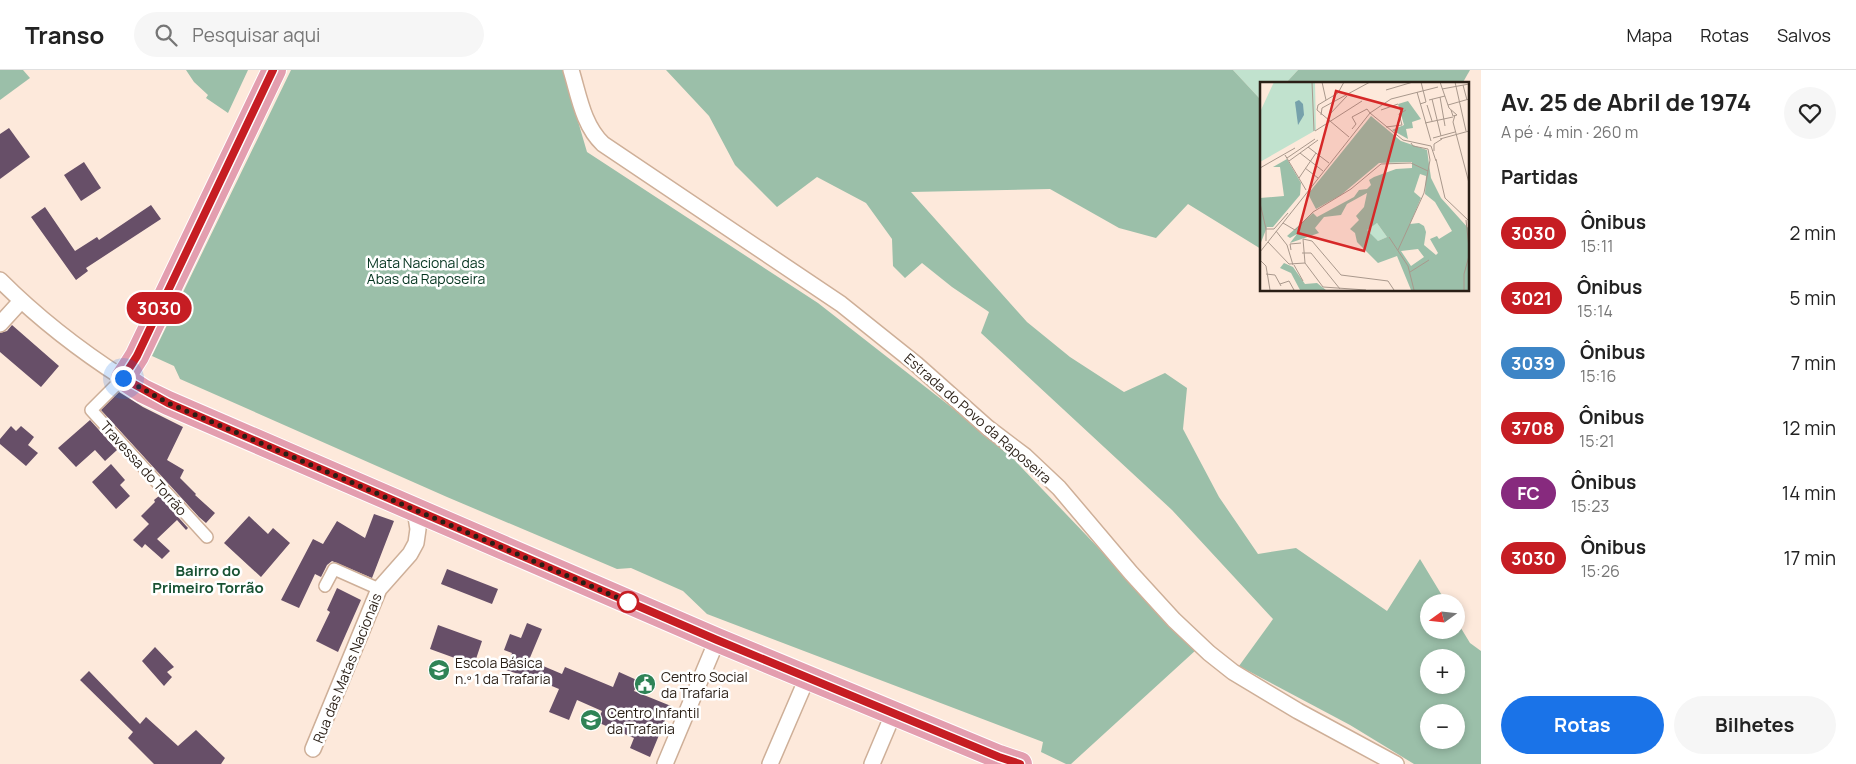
<!DOCTYPE html>
<html lang="pt">
<head>
<meta charset="utf-8">
<style>
  :root { --surface:#fff; --page:#f6f6f6; --text:#222; --muted:#767676; --line:#e0e0e0; --accent:#1a73e8 }
  body { margin:0; font-family:Manrope,sans-serif; background:var(--page); color:var(--text); height:100vh; display:flex; flex-direction:column; font-size:19px; white-space:nowrap }
  * { box-sizing:border-box; margin:0 }
  p { font-size:16px; color:var(--muted) }
  .icon { flex:none; width:28px; height:28px; fill:none; stroke:currentColor; stroke-width:2; stroke-linecap:round; stroke-linejoin:round }
  .map { position:relative; flex:1; overflow:hidden }
  .drawer { display:flex; flex-direction:column; background:var(--surface); width:375px }
  .drawer>* { flex:none }
  .badge { padding:0 10px; border-radius:16px; font-size:18px; line-height:32px }
  .needle { width:32px; rotate:255deg }
  .tools { position:absolute; left:1420px; top:524px; display:grid; gap:10px }
  .tools a { display:grid; place-items:center; width:45px; height:45px; border-radius:50%; background:var(--surface); box-shadow:0 2px 8px #0003; font-size:25px }
  .you { position:absolute; width:25px; height:25px; margin:-12px; border:4px solid #fff; border-radius:50%; background:#1a73e8; box-shadow:0 0 0 8px #1a73e833 }
  .map>.badge { position:absolute; translate:-50% -50%; box-shadow:0 0 0 2px #fff }
  h2 { padding:0 20px; font-size:19px; line-height:45px }
  .round { display:grid; place-items:center; flex:none; width:52px; height:52px; border-radius:26px; background:var(--page) }
  .overview { display:flex; align-items:center; justify-content:space-between; height:85px; padding:0 20px }
  h1 { font-size:24px; font-weight:700; line-height:38px }
  .cta { display:flex; gap:10px; margin-top:auto; padding:10px 20px }
  .cta a { flex:1; height:58px; border-radius:30px; background:var(--accent); color:#fff; font-size:20px; font-weight:700; line-height:58px; text-align:center }
  .cta a+a { background:var(--page); color:var(--text) }
  ul { padding:0; list-style:none }
  li { display:flex; align-items:center; gap:15px; height:65px; padding:0 20px }
  li div { flex:1 }
  li b { display:block; font-size:19px }
  li em { font-style:normal }
  li .badge { min-width:55px; font-weight:700; text-align:center }
  header { display:flex; align-items:center; gap:30px; box-sizing:border-box; height:70px; padding:0 25px; background:var(--surface); border-bottom:1px solid var(--line) }
  header strong { font-size:24px }
  nav { display:flex; gap:28px; margin-inline-start:auto; font-size:18px }
  .search { width:350px; height:45px; background:var(--page); display:flex; align-items:center; gap:12px; box-sizing:border-box; padding:0 18px; border-radius:28px; color:var(--muted); font-size:19px }
  main { display:flex; flex:1; min-height:0 }
  .map>svg:first-child { display:block }
  .green { fill:#c1e2ce }
  .forest { fill:#9bbfa9; fill-rule:evenodd }
  .building { fill:#674f68 }
  .lines { fill:none; stroke-linecap:round; stroke-linejoin:round }
  .pedestrian-casing { stroke:#ceaf98; stroke-width:14 }
  .minor-casing { stroke:#ceaf98; stroke-width:18 }
  .primary-casing { stroke:#fff; stroke-width:26 }
  .pedestrian { stroke:#fff; stroke-width:11 }
  .minor { stroke:#fff; stroke-width:15 }
  .primary { stroke:#e39eaf; stroke-width:24 }
  .line-casing { stroke:#fff; stroke-width:11 }
  .line { stroke:#c61d23; stroke-width:8 }
  .walk { stroke:#2a1f16; stroke-width:5; stroke-dasharray:0 9 }
  .stop-dot { fill:#fff; stroke:#c61d23; stroke-width:2.5 }
  .labels { text-anchor:middle; dominant-baseline:central; stroke-width:5; stroke-linejoin:round; paint-order:stroke }
  .park-label { font-size:14px; fill:#03331e; stroke:#fff }
  .street-label { font-size:14px; fill:#2a1f16; stroke:#fff }
  .poi-label { font-size:14px; fill:#2a1f16; stroke:#fff; text-anchor:start }
  .neighbourhood-label { font-size:15px; font-weight:bold; fill:#185233; stroke:#fff }
  .inset-road { fill:none; stroke:#a9988c; stroke-width:1 }
  .view { fill:#d62828; fill-opacity:0.15; stroke:#d62828; stroke-width:2.5 }
  .inset-edge { fill:none; stroke:#2a1f16; stroke-width:2.5 }
</style>
</head>
<body>
<header>
<strong>Transo</strong>
<div class="search"><svg class="icon" aria-label="search" viewBox="0 0 24 24"><circle cx="10" cy="10" r="6"/><path d="M15 15l6 6"/></svg>Pesquisar aqui</div>
<nav><a>Mapa</a><a>Rotas</a><a>Salvos</a></nav>
</header>
<main>
<div class="map">
<svg width="1481" height="694" viewBox="0 0 1481 694">
  <rect width="100%" height="100%" fill="#fde9db"/>
  <!-- green -->
  <path class="green" d="M 1233,0 L 1298,0 L 1285,14 L 1261,14 L 1261,30 Z"/>
  <!-- forest -->
  <g class="forest">
    <path d="M 0,0 L 23,0 L 30,8 L 0,30 Z"/>
    <path d="M 186,0 L 248,0 L 228,43 L 206,28 L 208,25 L 194,12 Z"/>
    <path d="M 291,0 L 563,0 L 587,82 L 818,233 L 1001,376 L 1196,580 L 1071,694 L 1066,694 L 1041,682 L 1043,672 L 707,544 L 683,521 L 631,498 L 617,499 L 447,427 L 180,309 L 174,296 L 152,286 Z"/>
    <path d="M 666,0 L 1233,0 L 1261,30 L 1261,179 L 1188,134 L 1156,168 L 1119,158 L 1050,119 L 911,122 L 1027,252 L 1070,287 L 1124,322 L 1165,303 L 1187,318 L 1183,359 L 1219,427 L 1258,484 L 1296,478 L 1387,541 L 1420,489 L 1446,532 L 1429,532 L 1429,560 L 1456,560 L 1456,550 L 1470,573 L 1481,581 L 1481,694 L 1414,694 L 1350,655 L 1239,596 L 1273,549 L 1172,440 L 981,263 L 989,242 L 952,217 L 922,193 L 905,208 L 893,196 L 892,169 L 866,133 L 817,107 L 777,137 L 735,95 L 709,46 ZM 1429,588 L 1456,588 L 1456,615 L 1429,615 ZM 1456,642 L 1456,670 L 1429,670 L 1429,642 Z"/>
    <path d="M 1298,0 L 1470,0 L 1462,14 L 1285,14 Z"/>
  </g>
  <!-- building -->
  <g class="building">
    <path d="M 9,58 L 30,87 L 0,109 L 0,64 Z"/>
    <path d="M 84,92 L 101,118 L 81,131 L 64,105 Z"/>
    <path d="M 151,135 L 161,149 L 86,198 L 88,201 L 76,210 L 31,147 L 45,137 L 75,181 L 97,167 L 99,170 Z"/>
    <path d="M 12,255 L 59,296 L 41,317 L 0,282 L 0,263 L 7,261 Z"/>
    <path d="M 119,322 L 143,337 L 183,357 L 167,390 L 184,400 L 180,408 L 196,424 L 195,425 L 215,443 L 206,453 L 199,447 L 101,340 Z"/>
    <path d="M 90,350 L 117,380 L 105,391 L 95,380 L 76,397 L 58,378 Z"/>
    <path d="M 11,356 L 16,361 L 21,356 L 34,367 L 28,375 L 38,383 L 26,396 L 0,374 L 0,369 Z"/>
    <path d="M 111,394 L 125,410 L 120,415 L 130,426 L 116,439 L 92,412 Z"/>
    <path d="M 159,426 L 188,458 L 186,460 L 177,450 L 157,469 L 170,481 L 162,489 L 145,474 L 142,478 L 133,470 L 149,454 L 141,446 L 155,432 L 154,430 Z"/>
    <path d="M 374,444 L 394,451 L 372,508 L 332,491 L 327,495 L 321,507 L 315,504 L 299,538 L 281,530 L 313,469 L 323,474 L 337,451 L 365,468 Z"/>
    <path d="M 249,446 L 268,464 L 273,458 L 290,473 L 261,507 L 224,473 Z"/>
    <path d="M 447,499 L 498,519 L 492,534 L 441,514 Z"/>
    <path d="M 337,518 L 361,530 L 338,582 L 316,571 L 330,542 L 327,540 Z"/>
    <path d="M 527,553 L 542,559 L 529,590 L 562,604 L 565,597 L 613,617 L 619,602 L 639,611 L 634,621 L 671,636 L 650,687 L 630,678 L 634,668 L 597,652 L 602,641 L 577,630 L 569,650 L 549,642 L 559,619 L 523,604 L 522,605 L 506,600 L 512,583 L 504,580 L 510,564 L 521,568 Z"/>
    <path d="M 438,555 L 482,571 L 474,595 L 430,579 Z"/>
    <path d="M 155,577 L 174,597 L 167,602 L 172,607 L 164,616 L 142,591 Z"/>
    <path d="M 89,601 L 140,654 L 146,647 L 178,676 L 196,660 L 225,688 L 221,694 L 154,694 L 128,668 L 133,662 L 80,610 Z"/>
  </g>
  <g class="lines">
    <!-- pedestrian casing -->
    <g class="pedestrian-casing">
      <g id="pedestrian">
        <path d="M 123,308 L 91,340 L 207,467"/>
        <path d="M 325,516 L 334,499 L 379,519"/>
      </g>
    </g>
    <!-- minor casing -->
    <g class="minor-casing">
      <g id="minor">
        <path d="M 571,0 C 579,26 583,55 603,74 L 841,234 L 916,294 L 988,358 L 1025,386 L 1059,418 L 1131,503 L 1174,550 L 1209,583 L 1233,602 L 1298,641 L 1396,694"/>
        <path d="M 0,210 C 35,245 81,281 123,308"/>
        <path d="M 0,254 L 21,231"/>
        <path d="M 313,679 L 379,519 L 410,484 L 416,473 L 418,459 L 415,440"/>
        <path d="M 665,694 L 717,570"/>
        <path d="M 770,694 L 807,608"/>
        <path d="M 872,694 L 894,642"/>
      </g>
    </g>
    <!-- primary casing -->
    <g class="primary-casing">
      <path id="primary" d="M 274,0 L 137,286 L 123,308 L 143,321 L 168,333 L 717,570 L 999,687 L 1020,694"/>
    </g>
    <!-- pedestrian -->
    <use href="#pedestrian" class="pedestrian"/>
    <!-- minor -->
    <use href="#minor" class="minor"/>
    <!-- primary -->
    <use href="#primary" class="primary"/>
  </g>
  <g class="lines">
    <!-- line casing -->
    <g class="line-casing">
      <path id="line" d="M 273,0 L 137,286 L 123,308 L 168,333 L 717,570 L 999,687 L 1020,694"/>
    </g>
    <!-- line -->
    <use href="#line" class="line"/>
    <!-- walk -->
    <path class="walk" d="M 123,308 L 168,333 L 628,532"/>
  </g>
  <!-- icons -->
  <defs>
    <g id="school-disc" transform="scale(1.125)"><circle r="9.5" fill="#2f8356" stroke="#fff"/><path d="M0-5L7-2L0 1L-7-2ZM-4 1L0 2.5L4 1V4Q0 6-4 4Z" fill="#fff"/></g>
    <g id="civic-disc" transform="scale(1.125)"><circle r="9.5" fill="#2f8356" stroke="#fff"/><path d="M-.6-6.5H3V-4.5H.6V-3L4-1V1h2V6H-6V1h2V-1L-.6-3ZM-1.2 2.5V6h2.4V2.5Z" fill="#fff"/></g>
  </defs>
  <g fill-rule="evenodd">
    <use href="#school-disc" x="439" y="600"/>
    <use href="#civic-disc" x="645" y="614"/>
    <use href="#school-disc" x="591" y="650"/>
  </g>
  <!-- markers -->
  <circle class="stop-dot" cx="628" cy="532" r="10"/>
  <g class="labels">
    <!-- park labels -->
    <g class="park-label">
      <text x="426" y="192">Mata Nacional das<tspan x="426" dy="16">Abas da Raposeira</tspan></text>
    </g>
    <!-- street labels -->
    <g class="street-label">
      <text transform="translate(978 348) rotate(41)">Estrada do Povo da Raposeira</text>
      <text transform="translate(144 398) rotate(48)">Travessa do Torrão</text>
      <text transform="translate(347 598) rotate(-68)">Rua das Matas Nacionais</text>
    </g>
    <!-- poi labels -->
    <g class="poi-label">
      <text x="455" y="592">Escola Básica<tspan x="455" dy="16">n.º 1 da Trafaria</tspan></text>
      <text x="661" y="606">Centro Social<tspan x="661" dy="16">da Trafaria</tspan></text>
      <text x="607" y="642">Centro Infantil<tspan x="607" dy="16">da Trafaria</tspan></text>
    </g>
    <!-- neighbourhood labels -->
    <g class="neighbourhood-label">
      <text x="208" y="500">Bairro do<tspan x="208" dy="17">Primeiro Torrão</tspan></text>
    </g>
  </g>
  <!-- overview -->
  <g transform="translate(1260 12)">
    <rect width="209" height="209" fill="#fde9db"/>
    <path d="M 14,0 L 55,0 L 56,48 L 0,80 L 0,30 ZM 117,141 L 127,155 L 118,159 L 111,155 L 106,147 Z" fill="#c1e2ce"/>
    <path d="M 148,19 L 161,37 L 152,40 L 153,46 L 146,47 L 148,57 L 132,48 L 144,43 L 138,22 ZM 111,34 L 141,59 L 167,68 L 171,96 L 181,116 L 209,147 L 209,208 L 151,208 L 137,174 L 118,181 L 97,160 L 95,151 L 90,147 L 99,138 L 96,134 L 104,125 L 107,111 L 87,122 L 81,133 L 64,135 L 55,146 L 59,151 L 30,161 L 37,152 L 30,156 L 27,154 L 53,131 L 57,135 L 94,115 L 99,108 L 107,107 L 111,103 L 109,98 L 114,95 L 136,87 L 152,86 L 152,80 L 119,81 L 81,113 L 56,127 L 48,112 ZM 160,92 L 166,94 L 165,112 L 175,120 L 192,149 L 179,157 L 177,154 L 170,157 L 178,171 L 176,173 L 164,163 L 166,150 L 164,144 L 159,141 L 150,142 L 161,116 L 154,110 ZM 117,141 L 127,155 L 118,159 L 107,148 ZM 158,167 L 164,175 L 151,184 L 141,169 ZM 27,77 L 41,101 L 40,113 L 13,145 L 7,145 L 0,163 L 0,116 L 24,114 L 20,85 L 13,85 ZM 24,181 L 33,185 L 45,202 L 57,201 L 66,208 L 40,208 L 31,191 L 20,186 Z" fill="#9bbfa9" fill-rule="evenodd"/>
    <path d="M 39,18 L 43,22 L 44,33 L 38,43 L 35,20 Z" fill="#76a1ab"/>
    <path class="inset-road" d="M 52,0 L 54,49M 62,0 L 66,18M 84,0 L 78,11 L 58,23 L 57,28 L 89,55M 180,0 L 189,26 L 197,33 L 193,34 L 191,28M 195,0 L 206,49M 203,3 L 207,18M 182,7 L 209,2M 126,8 L 153,0M 157,10 L 171,59M 180,15 L 185,44M 172,17 L 181,54M 169,18 L 185,14M 160,22 L 166,20 L 161,0M 167,23 L 172,39M 188,23 L 209,17M 121,28 L 138,22M 61,33 L 62,26 L 110,0M 69,33 L 87,14M 195,33 L 193,40 L 209,101M 165,41 L 193,35M 126,45 L 142,43 L 139,32 L 146,28M 92,47 L 96,42 L 92,35 L 107,27 L 110,31 L 131,17 L 178,5M 55,49 L 102,19M 173,56 L 195,50M 180,57 L 209,49M 48,65 L 69,81M 174,69 L 174,62 L 182,57M 40,71 L 63,89M 25,73 L 46,108M 27,76 L 55,57M 176,77 L 185,116 L 209,139M 29,79 L 58,58M 0,86 L 35,66M 45,86 L 58,96M 39,96 L 56,71M 0,121 L 6,147 L 6,159M 206,138 L 209,166M 23,141 L 35,148 L 53,130 L 91,107 L 121,82 L 151,81 L 168,89M 6,147 L 14,147 L 28,131M 16,149 L 27,163 L 33,183M 129,155 L 148,184 L 154,208M 8,160 L 29,182 L 45,181M 31,168 L 30,162 L 41,161M 138,168 L 164,111 L 170,78 L 168,67 L 153,64 L 151,61M 0,170 L 110,31 L 143,58 L 171,64 L 176,79M 42,171 L 51,171 L 80,207M 0,178 L 6,184 L 10,208M 34,183 L 43,199M 150,190 L 169,178M 6,192 L 15,193 L 21,204M 20,202 L 29,199 L 34,208M 106,208 L 63,205 L 45,181 L 43,157 L 52,159 L 81,193 L 128,199 L 134,208M 204,208 L 204,192 L 209,174"/>
    <path class="view" d="M 76,9 L 142,27 L 104,169 L 38,151 Z"/>
    <rect width="209" height="209" class="inset-edge"/>
  </g>
</svg>
<div class="tools">
<a><svg class="needle" viewBox="-14 -14 28 28"><path d="M0-13l5 13h-10z" fill="#e53935"/><path d="M0 13l5-13h-10z" fill="#767676"/></svg></a>
<a>+</a>
<a>−</a>
</div>
<div class="you" style="left:123px;top:308px"></div>
<b class="badge" style="left:159px;top:238px;background:#c61d23;color:#fff">3030</b>
</div>
<section class="drawer">
<div class="overview"><div><h1>Av. 25 de Abril de 1974</h1><p>A pé · 4 min · 260 m</p></div><a class="round"><svg class="icon" aria-label="heart" viewBox="0 0 24 24"><path d="M12 20l-8-8c-3-5 5-10 8-4 3-6 11-1 8 4z"/></svg></a></div>
<h2>Partidas</h2>
<ul>
<li><span class="badge" style="background:#c61d23;color:#fff">3030</span><div><b>Ônibus</b><p>15:11</p></div><em>2 min</em></li>
<li><span class="badge" style="background:#c61d23;color:#fff">3021</span><div><b>Ônibus</b><p>15:14</p></div><em>5 min</em></li>
<li><span class="badge" style="background:#3d85c6;color:#fff">3039</span><div><b>Ônibus</b><p>15:16</p></div><em>7 min</em></li>
<li><span class="badge" style="background:#c61d23;color:#fff">3708</span><div><b>Ônibus</b><p>15:21</p></div><em>12 min</em></li>
<li><span class="badge" style="background:#872a7e;color:#fff">FC</span><div><b>Ônibus</b><p>15:23</p></div><em>14 min</em></li>
<li><span class="badge" style="background:#c61d23;color:#fff">3030</span><div><b>Ônibus</b><p>15:26</p></div><em>17 min</em></li>
</ul>
<div class="cta"><a>Rotas</a><a>Bilhetes</a></div>
</section>
</main>
</body>
</html>
